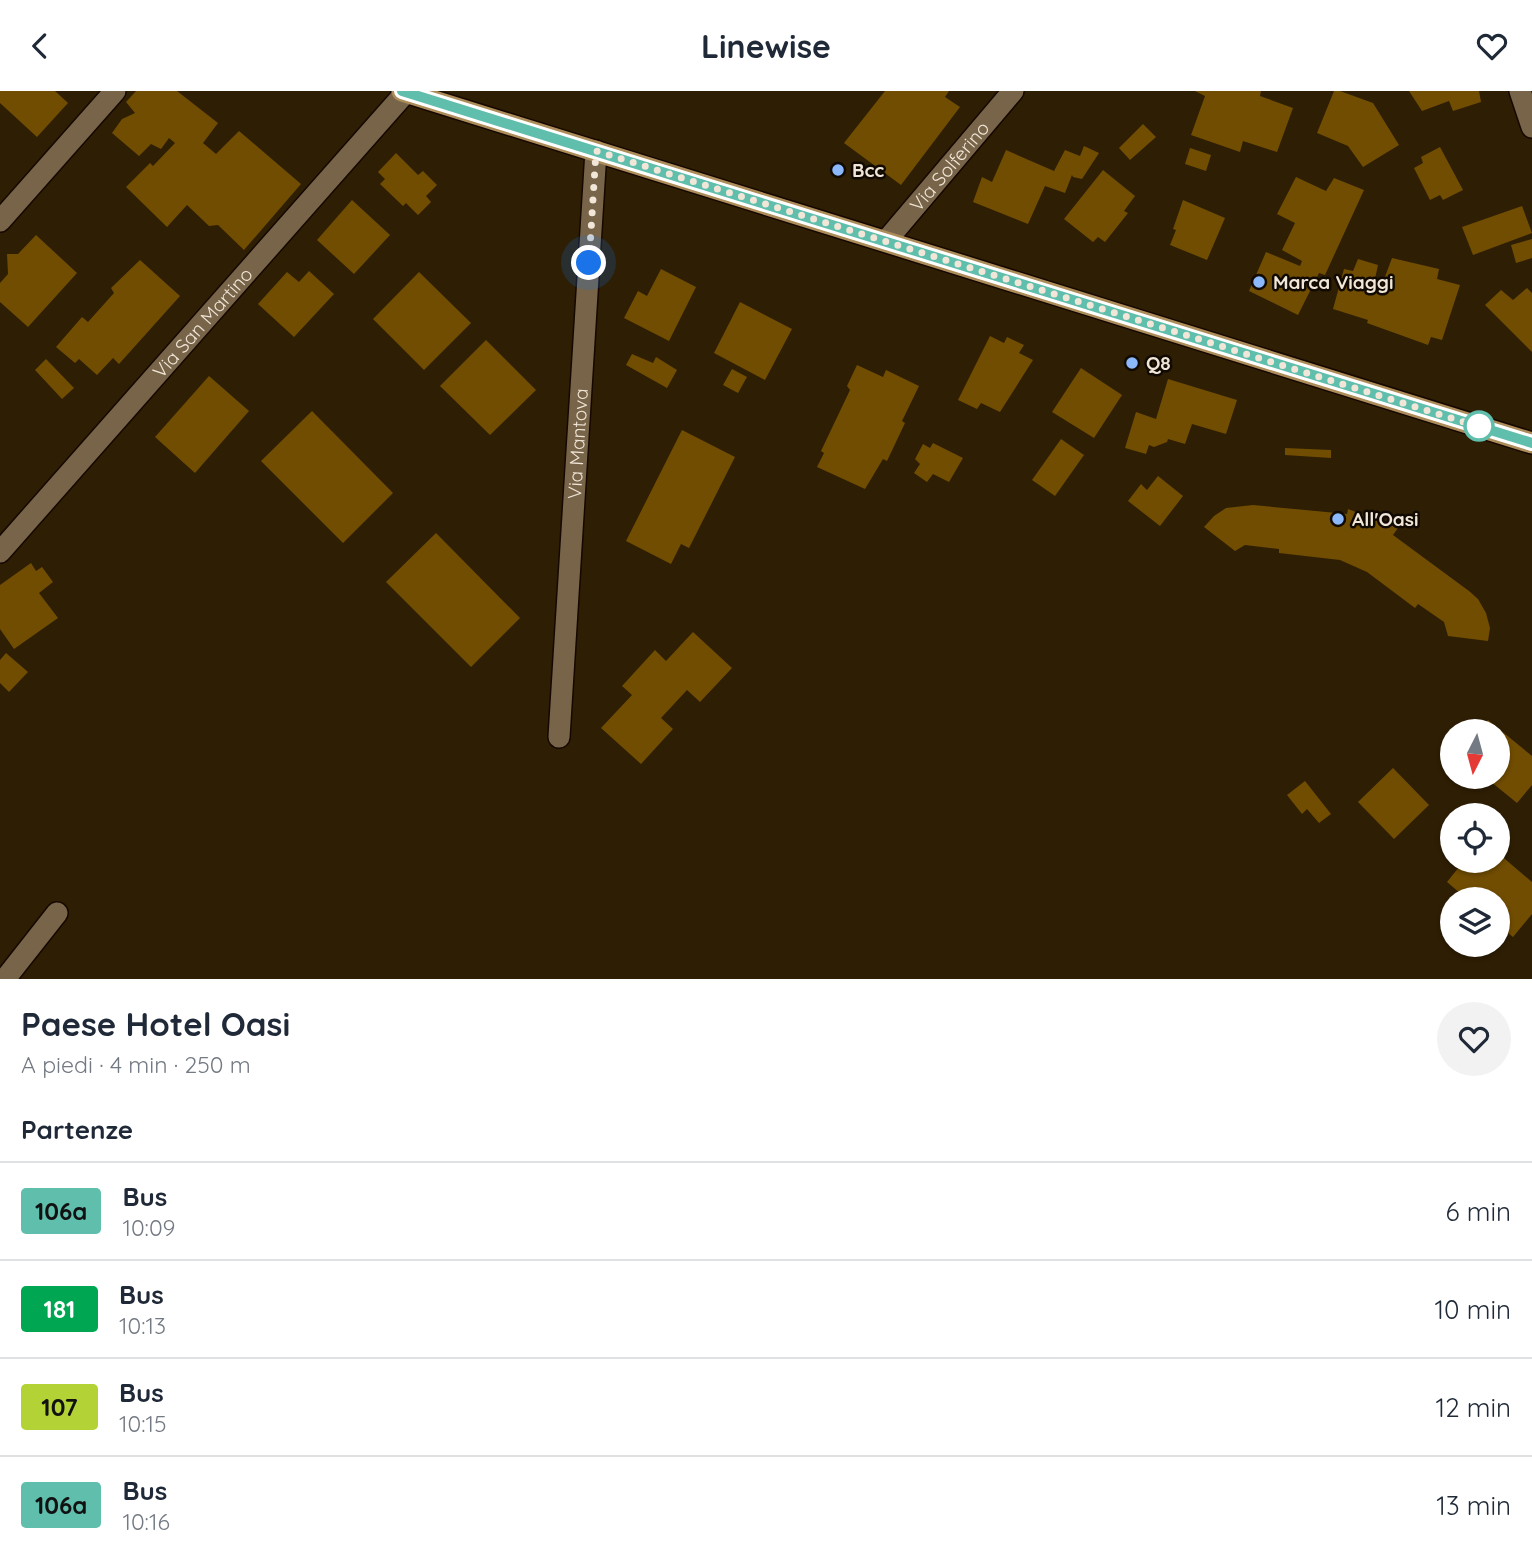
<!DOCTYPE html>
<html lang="it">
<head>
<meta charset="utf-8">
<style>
  :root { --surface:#fff; --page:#f2f2f3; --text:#1f2937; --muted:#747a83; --line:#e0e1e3 }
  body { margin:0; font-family:Quicksand,sans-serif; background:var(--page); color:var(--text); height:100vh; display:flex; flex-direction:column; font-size:26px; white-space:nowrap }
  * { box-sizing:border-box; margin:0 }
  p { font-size:23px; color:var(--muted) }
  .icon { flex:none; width:38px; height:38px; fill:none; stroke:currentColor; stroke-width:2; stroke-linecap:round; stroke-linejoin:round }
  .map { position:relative; height:888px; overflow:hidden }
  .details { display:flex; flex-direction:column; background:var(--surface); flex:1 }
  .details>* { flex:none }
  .badge { padding:0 14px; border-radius:5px; font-size:24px; line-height:46px }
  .needle { width:46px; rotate:186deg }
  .tools { position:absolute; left:1440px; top:628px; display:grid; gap:14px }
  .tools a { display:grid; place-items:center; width:70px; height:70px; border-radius:50%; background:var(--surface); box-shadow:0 2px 5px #0004; font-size:35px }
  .you { position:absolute; width:35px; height:35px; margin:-18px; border:5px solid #fff; border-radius:50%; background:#1a73e8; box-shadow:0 0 0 10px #1a73e833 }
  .map>.badge { position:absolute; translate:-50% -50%; box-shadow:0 0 0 4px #fff }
  h2 { padding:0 21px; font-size:26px; line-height:63px }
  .round { display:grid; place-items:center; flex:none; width:74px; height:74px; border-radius:37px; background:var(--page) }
  .head { display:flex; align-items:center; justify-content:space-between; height:119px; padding:0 21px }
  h1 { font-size:33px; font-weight:800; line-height:52px }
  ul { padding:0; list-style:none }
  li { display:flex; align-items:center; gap:21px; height:98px; padding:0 21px; border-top:2px solid var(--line) }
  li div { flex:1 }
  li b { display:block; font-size:26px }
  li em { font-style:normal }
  li .badge { min-width:77px; font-weight:700; text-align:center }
  header { display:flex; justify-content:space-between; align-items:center; height:91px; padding:0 21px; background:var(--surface); font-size:32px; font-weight:800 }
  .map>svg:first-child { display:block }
  .building { fill:#714d02 }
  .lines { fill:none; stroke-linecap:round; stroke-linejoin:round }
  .minor-casing { stroke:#160800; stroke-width:24 }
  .major-casing { stroke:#160800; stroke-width:24 }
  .minor { stroke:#776449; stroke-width:21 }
  .major { stroke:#ac8c59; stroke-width:21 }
  .line-casing { stroke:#fff; stroke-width:16 }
  .line { stroke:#5fbeac; stroke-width:10 }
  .walk { stroke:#f1e6d7; stroke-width:7; stroke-dasharray:0 12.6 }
  .poi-dot { fill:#8bb9fc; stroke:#110a02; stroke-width:2.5 }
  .stop-dot { fill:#fff; stroke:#5fbeac; stroke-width:3.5 }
  .labels { text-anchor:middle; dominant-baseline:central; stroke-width:5; stroke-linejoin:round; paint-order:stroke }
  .street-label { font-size:19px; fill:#f1e6d7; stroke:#110a02 }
  .poi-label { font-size:19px; font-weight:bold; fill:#f1e6d7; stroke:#110a02; text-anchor:start }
</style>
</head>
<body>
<header><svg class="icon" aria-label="back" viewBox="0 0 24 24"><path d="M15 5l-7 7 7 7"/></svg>Linewise<svg class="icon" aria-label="heart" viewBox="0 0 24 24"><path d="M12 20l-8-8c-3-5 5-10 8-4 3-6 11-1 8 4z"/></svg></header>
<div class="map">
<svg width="1532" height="888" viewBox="0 0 1532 888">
  <rect width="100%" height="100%" fill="#2e1e04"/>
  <!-- building -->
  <g class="building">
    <path d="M 0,0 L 55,0 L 68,12 L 37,46 L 0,12 Z"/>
    <path d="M 136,0 L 177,0 L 218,32 L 203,52 L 216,63 L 239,40 L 301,93 L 244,159 L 218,134 L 209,135 L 187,114 L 167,136 L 126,96 L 150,72 L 153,75 L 175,52 L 169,47 L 161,58 L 151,53 L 139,65 L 112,42 L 122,28 L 135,22 L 126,11 Z"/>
    <path d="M 885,0 L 949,0 L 945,6 L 960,16 L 901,94 L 844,52 Z"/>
    <path d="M 1195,0 L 1261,0 L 1260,5 L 1293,17 L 1277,61 L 1243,50 L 1240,61 L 1191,44 L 1205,5 Z"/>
    <path d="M 1334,0 L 1340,0 L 1373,12 L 1399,54 L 1363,76 L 1348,55 L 1317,42 Z"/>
    <path d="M 1409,0 L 1479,0 L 1481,11 L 1453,20 L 1449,10 L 1422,20 Z"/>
    <path d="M 1143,33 L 1156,46 L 1130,69 L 1119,57 Z"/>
    <path d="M 1084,55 L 1099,62 L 1082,88 L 1073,86 L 1072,84 L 1065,102 L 1045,95 L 1028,133 L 973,111 L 982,86 L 992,91 L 1006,59 L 1054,80 L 1065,59 L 1080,65 Z"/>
    <path d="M 1440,56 L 1463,99 L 1443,109 L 1440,104 L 1430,109 L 1414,77 L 1423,72 L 1421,66 Z"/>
    <path d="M 1190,57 L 1211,64 L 1206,80 L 1185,73 Z"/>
    <path d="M 396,62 L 418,84 L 423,80 L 437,94 L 426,105 L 431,111 L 418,124 L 406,112 L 403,115 L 380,93 L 385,88 L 378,81 Z"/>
    <path d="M 1103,79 L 1135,105 L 1124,120 L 1128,122 L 1105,151 L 1098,146 L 1093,151 L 1064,128 Z"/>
    <path d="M 1296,86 L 1326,100 L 1334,87 L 1364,99 L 1325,184 L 1319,182 L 1298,224 L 1249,200 L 1266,161 L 1300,175 L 1302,170 L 1282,159 L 1295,132 L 1277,123 Z"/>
    <path d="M 352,109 L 390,144 L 354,183 L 317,149 Z"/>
    <path d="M 1183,109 L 1225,127 L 1207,169 L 1170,154 L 1176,139 L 1173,138 Z"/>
    <path d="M 1522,115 L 1532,142 L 1473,164 L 1462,136 Z"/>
    <path d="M 36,144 L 77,182 L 28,236 L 0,211 L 0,192 L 8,183 L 7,163 L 18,163 Z"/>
    <path d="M 1532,148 L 1532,167 L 1516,172 L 1511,154 Z"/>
    <path d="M 1392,167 L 1439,178 L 1437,188 L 1460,194 L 1442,249 L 1431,246 L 1428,254 L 1367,232 L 1368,229 L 1333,218 L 1344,178 L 1353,180 L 1358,168 L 1378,174 L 1375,188 L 1383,191 Z"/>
    <path d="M 140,169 L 180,205 L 119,273 L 113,267 L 97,284 L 79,268 L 75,272 L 56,256 L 82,226 L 88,231 L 114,202 L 111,197 Z"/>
    <path d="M 661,178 L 696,196 L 669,250 L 624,227 L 638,200 L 647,205 Z"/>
    <path d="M 309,180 L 334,203 L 294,246 L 258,213 L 287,181 L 299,191 Z"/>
    <path d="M 419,181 L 471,232 L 424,279 L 373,228 Z"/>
    <path d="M 1527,197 L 1532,202 L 1532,261 L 1485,214 L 1501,199 L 1513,209 Z"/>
    <path d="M 740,211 L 792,238 L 765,289 L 714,262 Z"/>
    <path d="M 990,245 L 1004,252 L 1007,246 L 1024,254 L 1019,262 L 1033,269 L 1000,321 L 981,312 L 977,318 L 958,309 Z"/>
    <path d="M 486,249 L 536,299 L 490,344 L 440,295 Z"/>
    <path d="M 632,263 L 653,272 L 656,266 L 677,279 L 667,297 L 626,274 Z"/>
    <path d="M 46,268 L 74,297 L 62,308 L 35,279 Z"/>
    <path d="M 857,274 L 883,286 L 886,279 L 919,295 L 902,330 L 905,332 L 887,370 L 883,368 L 865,398 L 817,376 L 824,362 L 821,360 L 850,299 L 847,295 Z"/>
    <path d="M 1081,277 L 1122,304 L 1094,347 L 1052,321 Z"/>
    <path d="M 732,278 L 747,286 L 738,302 L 723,294 Z"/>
    <path d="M 209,285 L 249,320 L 195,382 L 155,346 Z"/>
    <path d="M 1168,288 L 1237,309 L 1226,343 L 1192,333 L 1185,353 L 1168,348 L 1167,351 L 1154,356 L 1149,354 L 1146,363 L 1125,357 L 1136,321 L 1156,328 Z"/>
    <path d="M 312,320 L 393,402 L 343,452 L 261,370 Z"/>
    <path d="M 682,339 L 735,366 L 689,457 L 681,453 L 671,473 L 626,450 Z"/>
    <path d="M 1061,348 L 1084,364 L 1055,405 L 1032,389 Z"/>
    <path d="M 933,352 L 963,367 L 949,391 L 933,383 L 927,391 L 914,382 L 920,373 L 915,368 L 923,353 L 930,357 Z"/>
    <path d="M 1285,357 L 1331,359 L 1331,367 L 1285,364 Z"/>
    <path d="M 1158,385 L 1183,405 L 1160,435 L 1128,410 L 1141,393 L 1147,399 Z"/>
    <path d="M 1253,414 L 1347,423 L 1348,418 L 1398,437 L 1393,444 L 1469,500 L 1478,508 L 1486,522 L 1490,537 L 1488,550 L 1448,545 L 1444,531 L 1418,513 L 1415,517 L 1367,481 L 1340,469 L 1279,462 L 1279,458 L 1245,454 L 1235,460 L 1204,436 L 1214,425 L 1226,417 Z"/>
    <path d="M 436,442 L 520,527 L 471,576 L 386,491 Z"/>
    <path d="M 31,472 L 36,480 L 42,476 L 53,491 L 39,502 L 58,527 L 14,558 L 0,538 L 0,494 Z"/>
    <path d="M 693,541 L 732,577 L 700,611 L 687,599 L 661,627 L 673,638 L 641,673 L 601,637 L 632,604 L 622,595 L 655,559 L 666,570 Z"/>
    <path d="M 6,562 L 28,581 L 9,601 L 0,592 L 0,569 Z"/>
    <path d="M 1488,629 L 1532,665 L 1532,694 L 1517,712 L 1485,686 L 1498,686 L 1498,640 L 1479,640 Z"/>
    <path d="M 1393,677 L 1429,714 L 1394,748 L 1358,711 Z"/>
    <path d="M 1305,690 L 1331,723 L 1319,732 L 1307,718 L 1302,723 L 1287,704 Z"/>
    <path d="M 1452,762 L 1452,770 L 1498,770 L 1498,762 L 1532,791 L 1532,823 L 1513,846 L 1498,834 L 1498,808 L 1467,808 L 1447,791 L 1459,776 L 1448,767 Z"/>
  </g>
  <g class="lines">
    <!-- minor casing -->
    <g class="minor-casing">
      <g id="minor">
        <path d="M 1520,0 L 1532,36"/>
        <path d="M 0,130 L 115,0"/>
        <path id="s1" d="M 886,150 L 1013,0"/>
        <path id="s2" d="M 0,461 L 406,1"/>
        <path id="s3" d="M 559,646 L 596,60"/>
        <path d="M 5,888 L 57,822"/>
      </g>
    </g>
    <!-- major casing -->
    <g class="major-casing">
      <path id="major" d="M 402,0 L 1532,352"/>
    </g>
    <!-- minor -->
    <use href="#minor" class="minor"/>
    <!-- major -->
    <use href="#major" class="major"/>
  </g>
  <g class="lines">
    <!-- line casing -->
    <g class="line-casing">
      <path id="line" d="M 402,0 L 1532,352"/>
    </g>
    <!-- line -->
    <use href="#line" class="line"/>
    <!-- walk -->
    <path class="walk" d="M 589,172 L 596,60 L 1480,336 L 1479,335"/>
  </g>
  <!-- markers -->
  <g class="poi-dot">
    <circle cx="838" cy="79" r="7"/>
    <circle cx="1259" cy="191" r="7"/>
    <circle cx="1132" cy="272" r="7"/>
    <circle cx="1338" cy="428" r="7"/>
  </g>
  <circle class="stop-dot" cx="1479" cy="335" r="14"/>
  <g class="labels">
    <!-- street labels -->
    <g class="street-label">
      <text stroke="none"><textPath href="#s1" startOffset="98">Via Solferino</textPath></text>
      <text stroke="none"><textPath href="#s2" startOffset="306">Via San Martino</textPath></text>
      <text stroke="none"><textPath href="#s3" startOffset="294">Via Mantova</textPath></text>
    </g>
    <!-- poi labels -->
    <g class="poi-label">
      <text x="852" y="79">Bcc</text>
      <text x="1273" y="191">Marca Viaggi</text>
      <text x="1146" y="272">Q8</text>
      <text x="1352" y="428">All'Oasi</text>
    </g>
  </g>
</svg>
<div class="tools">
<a><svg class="needle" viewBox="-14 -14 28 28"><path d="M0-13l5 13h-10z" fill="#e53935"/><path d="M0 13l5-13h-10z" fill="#747a83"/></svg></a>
<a><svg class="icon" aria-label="locate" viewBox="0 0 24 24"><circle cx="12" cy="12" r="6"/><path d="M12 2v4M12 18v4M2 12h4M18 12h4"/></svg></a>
<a><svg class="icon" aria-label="layers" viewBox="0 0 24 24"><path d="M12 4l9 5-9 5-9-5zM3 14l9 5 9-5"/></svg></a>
</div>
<div class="you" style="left:589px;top:172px"></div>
</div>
<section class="details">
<div class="head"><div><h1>Paese Hotel Oasi</h1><p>A piedi · 4 min · 250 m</p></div><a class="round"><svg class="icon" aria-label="heart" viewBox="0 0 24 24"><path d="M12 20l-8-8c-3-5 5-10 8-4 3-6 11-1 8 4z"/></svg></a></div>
<h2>Partenze</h2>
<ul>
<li><span class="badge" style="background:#5fbeac;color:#111">106a</span><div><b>Bus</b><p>10:09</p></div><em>6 min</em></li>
<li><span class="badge" style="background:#00a651;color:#fff">181</span><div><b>Bus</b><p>10:13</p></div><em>10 min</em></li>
<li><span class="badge" style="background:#b2d235;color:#111">107</span><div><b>Bus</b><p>10:15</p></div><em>12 min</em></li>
<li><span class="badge" style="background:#5fbeac;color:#111">106a</span><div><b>Bus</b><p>10:16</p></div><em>13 min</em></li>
</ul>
</section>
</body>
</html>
